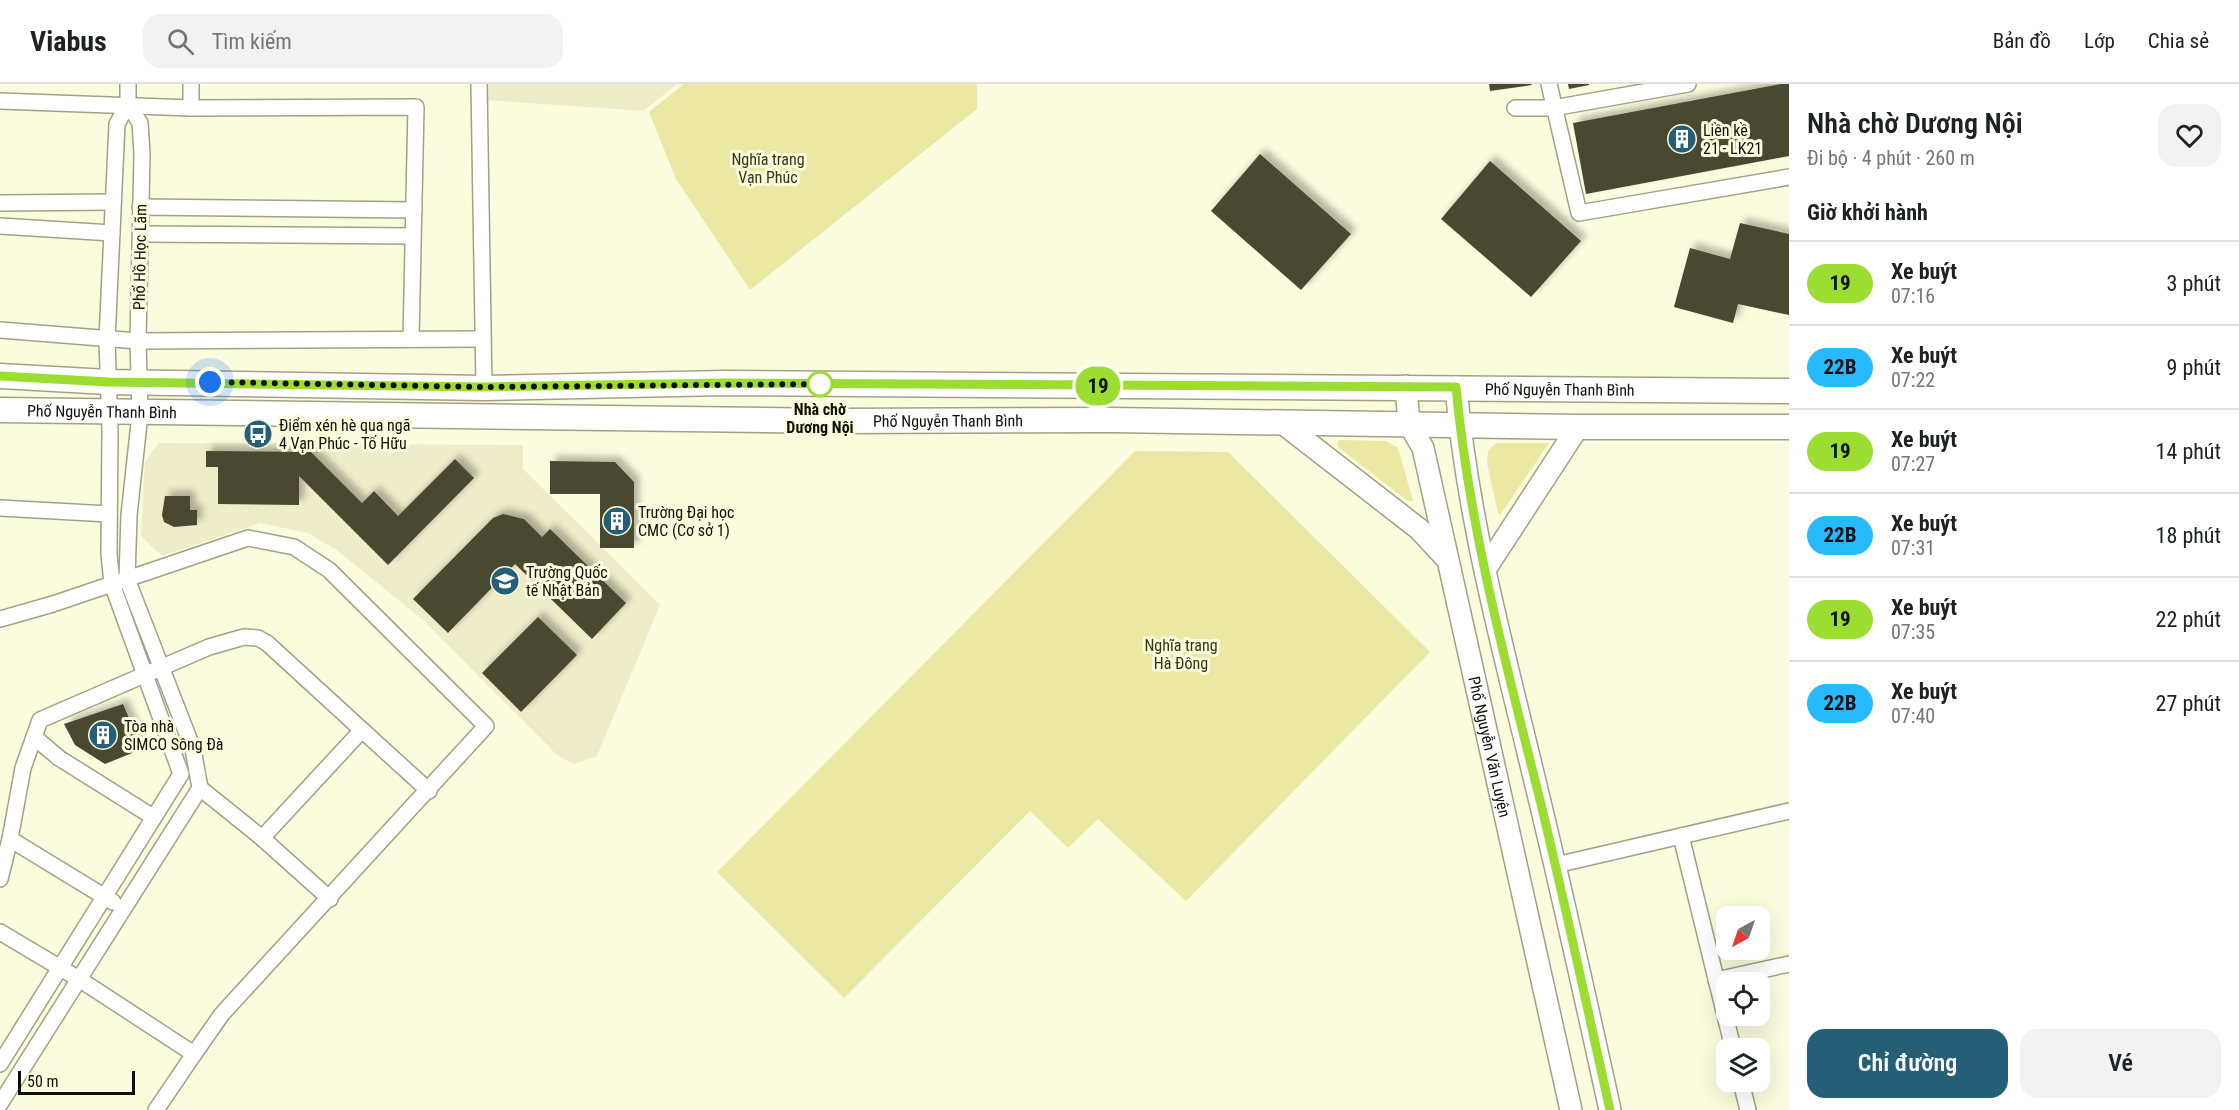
<!DOCTYPE html>
<html lang="vi">
<head>
<meta charset="utf-8">
<style>
  :root { --surface:#fff; --page:#f2f2f2; --text:#202124; --muted:#757577; --line:#e0e0e0; --accent:#245e77 }
  body { margin:0; font-family:"Roboto Condensed",sans-serif; background:var(--page); color:var(--text); height:100vh; display:flex; flex-direction:column; font-size:22px; white-space:nowrap }
  * { box-sizing:border-box; margin:0 }
  p { font-size:20px; color:var(--muted) }
  .icon { flex:none; width:33px; height:33px; fill:none; stroke:currentColor; stroke-width:2; stroke-linecap:round; stroke-linejoin:round }
  .map { position:relative; flex:1; overflow:hidden }
  .side { display:flex; flex-direction:column; background:var(--surface); width:450px }
  .side>* { flex:none }
  .badge { padding:0 12px; border-radius:20px; font-size:21px; line-height:39px }
  .needle { width:39px; rotate:220deg }
  .controls { position:absolute; left:1716px; top:822px; display:grid; gap:12px }
  .controls a { display:grid; place-items:center; width:54px; height:54px; border-radius:12px; background:var(--surface); box-shadow:0 6px 24px #0002; font-size:30px }
  .scale { position:absolute; left:18px; bottom:15px; width:117px; box-sizing:border-box; padding-left:6px; border:3px solid #101007; border-top:0; font-size:16px; line-height:21px; white-space:nowrap; color:#101007; -webkit-text-stroke:4px #fbfbde; paint-order:stroke }
  .you { position:absolute; width:30px; height:30px; margin:-15px; border:4px solid #fff; border-radius:50%; background:#1a73e8; box-shadow:0 0 0 9px #1a73e833 }
  .map>.badge { position:absolute; translate:-50% -50%; box-shadow:0 0 0 3px #fff }
  h2 { padding:0 18px; font-size:22px; line-height:54px }
  .round { display:grid; place-items:center; flex:none; width:63px; height:63px; border-radius:18px; background:var(--page) }
  .headline { display:flex; align-items:center; justify-content:space-between; height:102px; padding:0 18px }
  h1 { font-size:28px; font-weight:600; line-height:45px }
  .cta { display:flex; gap:12px; margin-top:auto; padding:12px 18px }
  .cta a { flex:1; height:69px; border-radius:18px; background:var(--accent); color:#fff; font-size:24px; font-weight:600; line-height:69px; text-align:center }
  .cta a+a { background:var(--page); color:var(--text) }
  ul { padding:0; list-style:none }
  li { display:flex; align-items:center; gap:18px; height:84px; padding:0 18px; border-top:2px solid var(--line) }
  li div { flex:1 }
  li b { display:block; font-size:22px }
  li em { font-style:normal }
  li .badge { min-width:66px; font-weight:700; text-align:center }
  header { display:flex; align-items:center; gap:36px; box-sizing:border-box; height:84px; padding:0 30px; background:var(--surface); border-bottom:2px solid var(--line) }
  header strong { font-size:28px }
  nav { display:flex; gap:33px; margin-inline-start:auto; font-size:21px }
  .search { width:420px; height:54px; background:var(--page); display:flex; align-items:center; gap:15px; box-sizing:border-box; padding:0 21px; border-radius:18px; color:var(--muted); font-size:22px }
  main { display:flex; flex:1; min-height:0 }
  .map>svg:first-child { display:block }
  .built { fill:#eeedca }
  .green { fill:#ebe8a4 }
  .building { fill:#494830; filter:url(#shadow) }
  .lines { fill:none; stroke-linecap:round; stroke-linejoin:round }
  .minor-casing { stroke:#a2a186; stroke-width:18 }
  .secondary-casing { stroke:#a2a186; stroke-width:24 }
  .primary-casing { stroke:#a2a186; stroke-width:27 }
  .minor { stroke:#fff; stroke-width:15 }
  .secondary { stroke:#fff; stroke-width:21 }
  .primary { stroke:#fff; stroke-width:24 }
  .line-casing { stroke:#fff; stroke-width:14 }
  .line { stroke:#9cdd31; stroke-width:9 }
  .walk { stroke:#101007; stroke-width:6; stroke-dasharray:0 10.8 }
  .stop-dot { fill:#fff; stroke:#9cdd31; stroke-width:3 }
  .labels { text-anchor:middle; dominant-baseline:central; stroke-width:6; stroke-linejoin:round; paint-order:stroke }
  .poi-label { font-size:16px; fill:#101007; stroke:#fbfbde; text-anchor:start }
  .park-label { font-size:16px; fill:#353310; stroke:#fbfbde }
  .street-label { font-size:16px; fill:#101007; stroke:#fbfbde }
  .stop-label { font-size:16px; font-weight:bold; fill:#101007; stroke:#fbfbde }
</style>
</head>
<body>
<header>
<strong>Viabus</strong>
<div class="search"><svg class="icon" aria-label="search" viewBox="0 0 24 24"><circle cx="10" cy="10" r="6"/><path d="M15 15l6 6"/></svg>Tìm kiếm</div>
<nav><a>Bản đồ</a><a>Lớp</a><a>Chia sẻ</a></nav>
</header>
<main>
<div class="map">
<svg width="1789" height="1026" viewBox="0 0 1789 1026">
  <defs>
    <filter id="shadow"><feDropShadow dx="5.5" dy="-5.5" stdDeviation="3" flood-color="#0004"/></filter>
  </defs>
  <rect width="100%" height="100%" fill="#fbfbde"/>
  <!-- built -->
  <g class="built">
    <path d="M 486,0 L 677,0 L 643,27 L 486,16 Z"/>
    <path d="M 159,359 L 523,361 L 523,385 L 660,521 L 597,672 L 574,680 L 557,671 L 423,536 L 338,467 L 308,449 L 260,439 L 162,472 L 141,452 L 145,378 Z"/>
  </g>
  <!-- green -->
  <g class="green">
    <path d="M 684,0 L 977,0 L 977,25 L 750,206 L 676,95 L 649,28 Z"/>
    <path d="M 1339,356 L 1386,357 L 1398,364 L 1413,417 L 1408,417 L 1339,364 L 1337,361 Z"/>
    <path d="M 1496,359 L 1549,359 L 1500,431 L 1498,429 L 1487,379 L 1488,367 Z"/>
    <path d="M 1135,367 L 1228,368 L 1430,568 L 1186,817 L 1098,735 L 1068,764 L 1030,727 L 844,914 L 717,788 Z"/>
  </g>
  <!-- building -->
  <g class="building">
    <path d="M 1489,0 L 1531,0 L 1532,1 L 1490,7 Z"/>
    <path d="M 1568,0 L 1589,0 L 1589,1 L 1569,5 Z"/>
    <path d="M 1781,0 L 1789,0 L 1789,72 L 1586,110 L 1573,39 Z"/>
    <path d="M 1260,70 L 1351,150 L 1301,206 L 1211,127 Z"/>
    <path d="M 1490,77 L 1581,157 L 1531,213 L 1441,135 Z"/>
    <path d="M 1740,139 L 1789,150 L 1789,231 L 1738,220 L 1733,239 L 1674,223 L 1690,164 L 1730,175 Z"/>
    <path d="M 206,367 L 311,368 L 362,419 L 374,407 L 398,432 L 455,375 L 474,394 L 388,481 L 299,392 L 299,421 L 218,420 L 218,383 L 206,383 Z"/>
    <path d="M 550,377 L 615,378 L 634,398 L 634,464 L 600,464 L 600,410 L 550,410 Z"/>
    <path d="M 165,412 L 190,412 L 190,426 L 197,426 L 197,441 L 174,443 L 164,438 L 162,431 Z"/>
    <path d="M 503,430 L 524,435 L 542,453 L 550,445 L 626,519 L 592,555 L 515,480 L 448,549 L 413,515 L 493,434 Z"/>
    <path d="M 538,533 L 577,571 L 521,628 L 482,589 Z"/>
    <path d="M 123,620 L 142,665 L 105,680 L 75,661 L 64,640 Z"/>
  </g>
  <g class="lines">
    <!-- minor casing -->
    <g class="minor-casing">
      <g id="minor">
        <path d="M 479,0 L 484,304"/>
        <path d="M 1549,0 L 1579,129 L 1789,93"/>
        <path d="M 0,17 L 191,24 L 416,23 L 411,255"/>
        <path d="M 191,24 L 191,0"/>
        <path d="M 1515,24 L 1553,24 L 1688,0"/>
        <path d="M 0,119 L 113,118"/>
        <path d="M 140,123 L 414,126"/>
        <path d="M 0,142 L 112,149"/>
        <path d="M 141,150 L 413,152"/>
        <path d="M 0,246 L 138,257 L 483,255"/>
        <path d="M 0,424 L 109,430"/>
        <path d="M 0,535 L 53,520 L 248,454 L 294,463 L 329,486 L 486,642 L 222,930 L 194,970 L 79,895 L 0,848"/>
        <path d="M 362,646 L 429,707"/>
        <path d="M 34,653 L 59,674 L 153,733"/>
        <path d="M 200,704 L 262,754 L 330,815"/>
        <path d="M 1681,752 L 1733,964"/>
        <path d="M 10,755 L 23,684 L 40,636 L 209,563 L 244,553 L 258,554 L 267,559 L 362,646 L 262,754"/>
        <path d="M 1556,781 L 1789,727"/>
        <path d="M 0,795 L 10,755 L 113,818"/>
        <path d="M 1716,896 L 1789,880"/>
        <path d="M 0,980 L 181,690 L 112,500 L 109,470 L 110,347 L 107,255 L 117,40 L 128,20 L 128,0"/>
        <path d="M 1741,998 L 1748,1026"/>
        <path d="M 0,1020 L 200,704 L 193,665 L 127,495 L 129,431 L 140,330 L 138,257 L 142,70 L 140,39 L 128,20"/>
        <path d="M 156,1026 L 194,970"/>
      </g>
    </g>
    <!-- secondary casing -->
    <g class="secondary-casing">
      <g id="secondary">
        <path id="s1" d="M 1406,302 L 1409,340 L 1423,364 L 1571,1026"/>
        <path d="M 1456,303 C 1467,432 1502,560 1532,685 C 1560,799 1585,912 1610,1026"/>
        <path d="M 1281,338 L 1419,445 L 1445,473"/>
        <path d="M 1486,484 L 1578,343"/>
      </g>
    </g>
    <!-- primary casing -->
    <g class="primary-casing">
      <g id="primary">
        <path id="s2" d="M 0,292 L 108,298 L 484,304 L 724,299 L 1789,307"/>
        <path id="s3" d="M 0,326 L 838,337 L 1112,336 L 1578,343 L 1789,343"/>
      </g>
    </g>
    <!-- minor -->
    <use href="#minor" class="minor"/>
    <!-- secondary -->
    <use href="#secondary" class="secondary"/>
    <!-- primary -->
    <use href="#primary" class="primary"/>
  </g>
  <g class="lines">
    <!-- line casing -->
    <g class="line-casing">
      <path id="line" d="M 0,292 L 108,298 L 484,303 L 724,299 L 1456,303 C 1469,443 1506,580 1540,716 C 1565,819 1587,923 1610,1026"/>
    </g>
    <!-- line -->
    <use href="#line" class="line"/>
    <!-- walk -->
    <path class="walk" d="M 210,298 L 484,303 L 820,300"/>
  </g>
  <!-- icons -->
  <defs>
    <g id="building-disc" transform="scale(1.5)"><circle r="9.5" fill="#245e77" stroke="#fbfbde"/><path d="M-4-6H4V6H1V3H-1V6H-4ZM-2.5-4.3h1.7v1.8h-1.7ZM.8-4.3h1.7v1.8H.8ZM-2.5-1h1.7V.8h-1.7ZM.8-1h1.7V.8H.8Z" fill="#fff"/></g>
    <g id="bus-disc" transform="scale(1.5)"><circle r="9.5" fill="#245e77" stroke="#fbfbde"/><path d="M-5-6H5V4H4V6H2V4H-2V6H-4V4H-5ZM-3.5-4V0h7V-4ZM-3.5 1.2v1.5H-2V1.2ZM2 1.2v1.5H3.5V1.2Z" fill="#fff"/></g>
    <g id="school-disc" transform="scale(1.5)"><circle r="9.5" fill="#245e77" stroke="#fbfbde"/><path d="M0-5L7-2L0 1L-7-2ZM-4 1L0 2.5L4 1V4Q0 6-4 4Z" fill="#fff"/></g>
  </defs>
  <g fill-rule="evenodd">
    <use href="#building-disc" x="1682" y="55"/>
    <use href="#bus-disc" x="258" y="350"/>
    <use href="#building-disc" x="617" y="437"/>
    <use href="#school-disc" x="505" y="497"/>
    <use href="#building-disc" x="103" y="651"/>
  </g>
  <!-- markers -->
  <circle class="stop-dot" cx="820" cy="300" r="12"/>
  <g class="labels">
    <!-- poi labels -->
    <g class="poi-label">
      <text x="1703" y="46">Liền kề<tspan x="1703" dy="18">21 - LK21</tspan></text>
      <text x="279" y="341">Điểm xén hè qua ngã<tspan x="279" dy="18">4 Vạn Phúc - Tố Hữu</tspan></text>
      <text x="638" y="428">Trường Đại học<tspan x="638" dy="18">CMC (Cơ sở 1)</tspan></text>
      <text x="526" y="488">Trường Quốc<tspan x="526" dy="18">tế Nhật Bản</tspan></text>
      <text x="124" y="642">Tòa nhà<tspan x="124" dy="18">SIMCO Sông Đà</tspan></text>
    </g>
    <!-- park labels -->
    <g class="park-label">
      <text x="768" y="75">Nghĩa trang<tspan x="768" dy="18">Vạn Phúc</tspan></text>
      <text x="1181" y="561">Nghĩa trang<tspan x="1181" dy="18">Hà Đông</tspan></text>
    </g>
    <!-- street labels -->
    <g class="street-label">
      <text transform="translate(140 173) rotate(-89)">Phố Hồ Học Lãm</text>
      <text stroke="none"><textPath href="#s2" startOffset="1560">Phố Nguyễn Thanh Bình</textPath></text>
      <text stroke="none"><textPath href="#s3" startOffset="102">Phố Nguyễn Thanh Bình</textPath></text>
      <text stroke="none"><textPath href="#s3" startOffset="948">Phố Nguyễn Thanh Bình</textPath></text>
      <text stroke="none"><textPath href="#s1" startOffset="372">Phố Nguyễn Văn Luyện</textPath></text>
    </g>
    <!-- stop labels -->
    <g class="stop-label">
      <text x="820" y="325">Nhà chờ<tspan x="820" dy="18">Dương Nội</tspan></text>
    </g>
  </g>
</svg>
<div class="controls">
<a><svg class="needle" viewBox="-14 -14 28 28"><path d="M0-13l5 13h-10z" fill="#e53935"/><path d="M0 13l5-13h-10z" fill="#757577"/></svg></a>
<a><svg class="icon" aria-label="locate" viewBox="0 0 24 24"><circle cx="12" cy="12" r="6"/><path d="M12 2v4M12 18v4M2 12h4M18 12h4"/></svg></a>
<a><svg class="icon" aria-label="layers" viewBox="0 0 24 24"><path d="M12 4l9 5-9 5-9-5zM3 14l9 5 9-5"/></svg></a>
</div>
<div class="scale">50 m</div>
<div class="you" style="left:210px;top:298px"></div>
<b class="badge" style="left:1098px;top:302px;background:#9cdd31;color:#111">19</b>
</div>
<section class="side">
<div class="headline"><div><h1>Nhà chờ Dương Nội</h1><p>Đi bộ · 4 phút · 260 m</p></div><a class="round"><svg class="icon" aria-label="heart" viewBox="0 0 24 24"><path d="M12 20l-8-8c-3-5 5-10 8-4 3-6 11-1 8 4z"/></svg></a></div>
<h2>Giờ khởi hành</h2>
<ul>
<li><span class="badge" style="background:#9cdd31;color:#111">19</span><div><b>Xe buýt</b><p>07:16</p></div><em>3 phút</em></li>
<li><span class="badge" style="background:#27baff;color:#111">22B</span><div><b>Xe buýt</b><p>07:22</p></div><em>9 phút</em></li>
<li><span class="badge" style="background:#9cdd31;color:#111">19</span><div><b>Xe buýt</b><p>07:27</p></div><em>14 phút</em></li>
<li><span class="badge" style="background:#27baff;color:#111">22B</span><div><b>Xe buýt</b><p>07:31</p></div><em>18 phút</em></li>
<li><span class="badge" style="background:#9cdd31;color:#111">19</span><div><b>Xe buýt</b><p>07:35</p></div><em>22 phút</em></li>
<li><span class="badge" style="background:#27baff;color:#111">22B</span><div><b>Xe buýt</b><p>07:40</p></div><em>27 phút</em></li>
</ul>
<div class="cta"><a>Chỉ đường</a><a>Vé</a></div>
</section>
</main>
</body>
</html>
